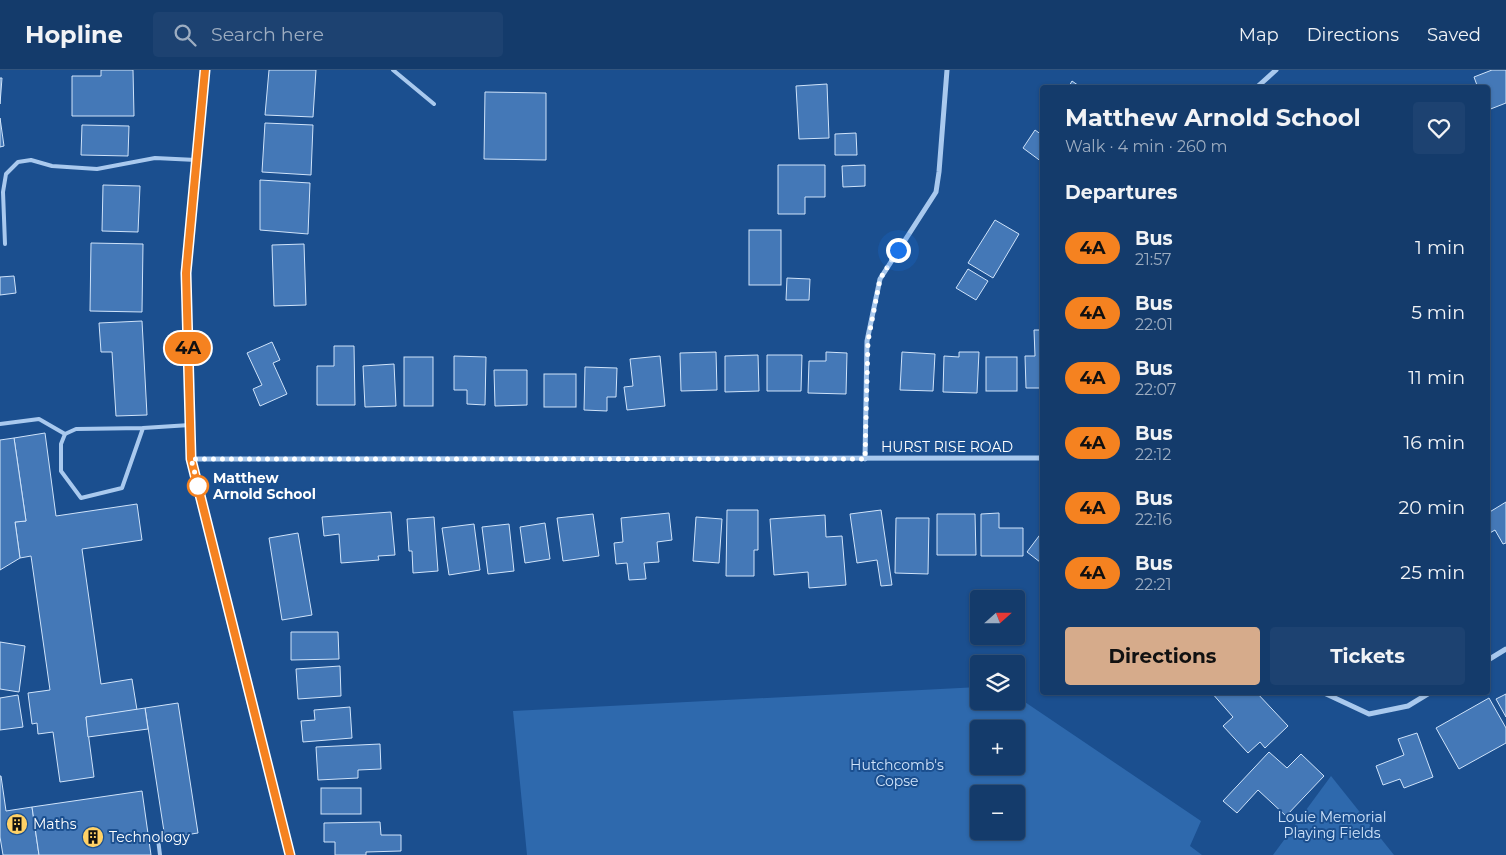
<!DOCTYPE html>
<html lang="en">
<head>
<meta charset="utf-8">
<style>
  :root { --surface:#143b6b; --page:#1d4271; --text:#f1f3f6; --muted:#9dadc1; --line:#33557e; --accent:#d6ab8b }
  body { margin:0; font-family:Montserrat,sans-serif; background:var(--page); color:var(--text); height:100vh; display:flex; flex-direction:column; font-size:19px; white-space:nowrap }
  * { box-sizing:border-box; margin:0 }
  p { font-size:16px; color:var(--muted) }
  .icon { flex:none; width:28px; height:28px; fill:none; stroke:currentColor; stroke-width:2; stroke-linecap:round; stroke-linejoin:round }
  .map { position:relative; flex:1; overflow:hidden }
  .panel { position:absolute; left:1040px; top:15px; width:450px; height:610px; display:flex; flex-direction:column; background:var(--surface); border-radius:5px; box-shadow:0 1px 4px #0004,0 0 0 1px var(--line) }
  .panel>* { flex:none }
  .badge { padding:0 10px; border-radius:16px; font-size:18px; line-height:32px }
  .needle { width:32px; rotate:69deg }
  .buttons { position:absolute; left:970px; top:520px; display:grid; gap:10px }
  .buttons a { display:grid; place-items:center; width:55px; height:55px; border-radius:5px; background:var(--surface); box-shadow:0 1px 4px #0004,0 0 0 1px var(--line); font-size:25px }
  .you { position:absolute; width:25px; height:25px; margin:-12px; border:4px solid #fff; border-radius:50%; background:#1a73e8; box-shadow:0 0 0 8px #1a73e833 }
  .map>.badge { position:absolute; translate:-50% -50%; box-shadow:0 0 0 2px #fff }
  h2 { padding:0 25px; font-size:19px; line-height:45px }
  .round { display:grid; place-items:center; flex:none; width:52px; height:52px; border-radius:5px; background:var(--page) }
  .summary { display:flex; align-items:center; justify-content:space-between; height:85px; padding:0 25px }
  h1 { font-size:24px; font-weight:700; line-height:38px }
  .primary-button { display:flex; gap:10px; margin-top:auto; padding:10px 25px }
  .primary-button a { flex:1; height:58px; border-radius:5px; background:var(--accent); color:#111; font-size:20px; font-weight:700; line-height:58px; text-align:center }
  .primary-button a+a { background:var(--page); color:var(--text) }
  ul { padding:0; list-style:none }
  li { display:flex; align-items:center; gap:15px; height:65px; padding:0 25px }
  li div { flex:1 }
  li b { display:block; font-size:19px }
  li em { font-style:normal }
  li .badge { min-width:55px; font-weight:700; text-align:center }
  header { display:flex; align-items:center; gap:30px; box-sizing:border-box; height:70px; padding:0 25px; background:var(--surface); border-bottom:1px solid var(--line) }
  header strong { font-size:24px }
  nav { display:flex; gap:28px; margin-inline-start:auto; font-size:18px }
  .search { width:350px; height:45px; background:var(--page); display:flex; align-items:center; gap:12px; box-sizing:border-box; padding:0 18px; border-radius:5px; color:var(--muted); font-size:19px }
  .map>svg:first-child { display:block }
  .green { fill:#2e69ad; fill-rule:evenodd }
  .building { fill:#4478b7; stroke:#cfe3fa }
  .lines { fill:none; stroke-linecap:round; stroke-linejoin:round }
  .lane { stroke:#a9c9ee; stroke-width:4 }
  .street { stroke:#a9c9ee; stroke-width:5 }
  .line-casing { stroke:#fff; stroke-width:11 }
  .line { stroke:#f58220; stroke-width:8 }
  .walk { stroke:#fff; stroke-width:5; stroke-dasharray:0 9 }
  .stop-dot { fill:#fff; stroke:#f58220; stroke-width:2.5 }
  .labels { text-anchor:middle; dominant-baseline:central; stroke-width:4; stroke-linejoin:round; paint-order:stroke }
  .street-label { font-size:14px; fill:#fff; stroke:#1b4f8f }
  .stop-label { font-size:14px; font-weight:bold; fill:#fff; stroke:#1b4f8f; text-anchor:start }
  .park-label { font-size:14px; fill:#cfe3fa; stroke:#1b4f8f }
  .poi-label { font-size:14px; fill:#fff; stroke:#1b4f8f; text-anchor:start }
</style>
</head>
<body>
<header>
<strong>Hopline</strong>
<div class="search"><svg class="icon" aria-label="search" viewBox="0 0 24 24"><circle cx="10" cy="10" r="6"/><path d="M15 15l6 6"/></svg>Search here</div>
<nav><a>Map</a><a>Directions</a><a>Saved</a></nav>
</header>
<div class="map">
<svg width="1506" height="785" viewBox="0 0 1506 785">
  <rect width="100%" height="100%" fill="#1b4f8f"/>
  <!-- green -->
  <g class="green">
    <path d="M 979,617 L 979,631 L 1016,631 L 1016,626 L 1201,751 L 1190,776 L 1202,785 L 527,785 L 513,641 ZM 979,659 L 1016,659 L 1016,696 L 979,696 ZM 979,724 L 1016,724 L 1016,761 L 979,761 Z"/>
    <path d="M 1331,706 L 1394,785 L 1273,785 Z"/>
  </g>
  <!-- building -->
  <g class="building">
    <path d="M 101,0 L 133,0 L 134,46 L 72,46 L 72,6 L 101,6 Z"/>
    <path d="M 269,0 L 316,0 L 313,47 L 265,45 Z"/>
    <path d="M 1492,0 L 1506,0 L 1506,33 L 1488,40 L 1488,18 L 1478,18 L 1474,7 Z"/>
    <path d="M 0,8 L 2,8 L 0,34 Z"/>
    <path d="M 1072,11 L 1082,18 L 1068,18 Z"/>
    <path d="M 827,14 L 829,68 L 799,69 L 796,16 Z"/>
    <path d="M 485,22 L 546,23 L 546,90 L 484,89 Z"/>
    <path d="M 0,48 L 4,76 L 0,77 Z"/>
    <path d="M 265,53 L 313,55 L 311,105 L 262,102 Z"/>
    <path d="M 82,55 L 129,56 L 128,86 L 81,85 Z"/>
    <path d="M 1035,60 L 1042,65 L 1042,92 L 1023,78 Z"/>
    <path d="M 856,63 L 857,85 L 835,85 L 835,64 Z"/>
    <path d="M 778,95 L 825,95 L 825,127 L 805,127 L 805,144 L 778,144 Z"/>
    <path d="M 865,95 L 865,116 L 843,117 L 842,96 Z"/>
    <path d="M 260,110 L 310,113 L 308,164 L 260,160 Z"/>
    <path d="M 103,115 L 140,116 L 138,162 L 102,161 Z"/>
    <path d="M 995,150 L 1019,164 L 993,208 L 968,193 Z"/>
    <rect x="749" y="160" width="32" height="55"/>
    <path d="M 91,173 L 143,174 L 142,242 L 90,241 Z"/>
    <path d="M 304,174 L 306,235 L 274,236 L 272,175 Z"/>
    <path d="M 968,199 L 988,211 L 976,230 L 956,218 Z"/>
    <path d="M 14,206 L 16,223 L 0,225 L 0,207 Z"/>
    <path d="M 787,208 L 810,209 L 809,230 L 786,230 Z"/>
    <path d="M 142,251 L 147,345 L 116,346 L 112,282 L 101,282 L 99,253 Z"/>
    <path d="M 1034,260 L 1042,260 L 1042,318 L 1026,318 L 1025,286 L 1035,286 Z"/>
    <path d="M 272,272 L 280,290 L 273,293 L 287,324 L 260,336 L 253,319 L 262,315 L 247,283 Z"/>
    <path d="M 334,276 L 354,276 L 355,335 L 317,335 L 317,296 L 334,296 Z"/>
    <path d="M 716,282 L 717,320 L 681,321 L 680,283 Z"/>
    <path d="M 826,282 L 847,283 L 846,324 L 808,323 L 809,291 L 826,291 Z"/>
    <path d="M 902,282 L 935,284 L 933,321 L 900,320 Z"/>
    <path d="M 959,282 L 979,282 L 977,323 L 943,322 L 944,286 L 959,287 Z"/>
    <path d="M 758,285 L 759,321 L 725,322 L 725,286 Z"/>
    <path d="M 767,285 L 802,285 L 801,321 L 767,321 Z"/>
    <path d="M 454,286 L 486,287 L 485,335 L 467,334 L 467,320 L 454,320 Z"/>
    <path d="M 660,286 L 665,336 L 627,340 L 624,317 L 633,316 L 630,289 Z"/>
    <rect x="404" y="287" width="29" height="49"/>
    <rect x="986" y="287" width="31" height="34"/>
    <path d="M 394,294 L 396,336 L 365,337 L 363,296 Z"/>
    <path d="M 585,297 L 617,298 L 616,327 L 607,327 L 607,341 L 584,340 Z"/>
    <path d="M 494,300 L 527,300 L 527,335 L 495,336 Z"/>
    <rect x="544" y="304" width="32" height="33"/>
    <path d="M 45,363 L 56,446 L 137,434 L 142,470 L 82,479 L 101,614 L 132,609 L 137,640 L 86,647 L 94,707 L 60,712 L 53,662 L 38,664 L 37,653 L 32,654 L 28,623 L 50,620 L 31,486 L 20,488 L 15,452 L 26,451 L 14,368 Z"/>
    <path d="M 14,368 L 26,451 L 15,452 L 20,488 L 0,500 L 0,370 Z"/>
    <path d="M 1506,432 L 1506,473 L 1503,474 L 1495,460 L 1488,464 L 1488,443 Z"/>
    <path d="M 727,440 L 758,440 L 758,480 L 754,480 L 754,506 L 726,506 Z"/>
    <path d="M 881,440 L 892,515 L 881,516 L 877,490 L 857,493 L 850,444 Z"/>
    <path d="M 391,442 L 395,485 L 378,486 L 379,490 L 341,493 L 339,464 L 324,466 L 322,447 Z"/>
    <path d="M 669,443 L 672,470 L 657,472 L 659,492 L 644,493 L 646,509 L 629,510 L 627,493 L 616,494 L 614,473 L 623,472 L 621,448 Z"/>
    <path d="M 999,443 L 999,458 L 1023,458 L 1023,486 L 981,486 L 981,444 Z"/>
    <path d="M 593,444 L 599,486 L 563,491 L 557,448 Z"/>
    <path d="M 937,444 L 975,444 L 976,485 L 937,485 Z"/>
    <path d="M 825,445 L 826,467 L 842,466 L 846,515 L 809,518 L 808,502 L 774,505 L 770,449 Z"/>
    <path d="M 434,447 L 438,501 L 413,503 L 412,481 L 409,481 L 407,449 Z"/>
    <path d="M 696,447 L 722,449 L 719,493 L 693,491 Z"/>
    <path d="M 896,448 L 929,448 L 928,504 L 895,503 Z"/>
    <path d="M 545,453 L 550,489 L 525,493 L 520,457 Z"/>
    <path d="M 474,454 L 480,500 L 449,505 L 442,458 Z"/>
    <path d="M 509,454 L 514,501 L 488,504 L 482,457 Z"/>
    <path d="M 1042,462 L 1042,488 L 1040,492 L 1027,482 Z"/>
    <path d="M 298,463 L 312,545 L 282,550 L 269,468 Z"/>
    <path d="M 291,562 L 338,562 L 339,589 L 291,590 Z"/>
    <path d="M 0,572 L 25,576 L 19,622 L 0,619 Z"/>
    <path d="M 340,596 L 341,626 L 298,629 L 296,599 Z"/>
    <path d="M 1211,622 L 1256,622 L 1288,656 L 1265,678 L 1260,672 L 1248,683 L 1223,656 L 1233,647 Z"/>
    <path d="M 1506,624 L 1506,647 L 1496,629 Z"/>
    <path d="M 18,625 L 23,657 L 0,660 L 0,628 Z"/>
    <path d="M 1489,628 L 1506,658 L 1506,673 L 1459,699 L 1436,658 Z"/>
    <path d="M 178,633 L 198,763 L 165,768 L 145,638 Z"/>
    <path d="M 350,637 L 352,668 L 303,672 L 301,651 L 315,650 L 314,640 Z"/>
    <path d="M 145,638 L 148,659 L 88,667 L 86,647 Z"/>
    <path d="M 1417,663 L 1433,707 L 1404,718 L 1400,709 L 1383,715 L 1376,696 L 1404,685 L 1398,669 Z"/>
    <path d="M 380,674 L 381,699 L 358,700 L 358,708 L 318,710 L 316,677 Z"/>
    <path d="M 1269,682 L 1287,698 L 1301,684 L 1324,706 L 1286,746 L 1258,720 L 1237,743 L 1223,731 Z"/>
    <path d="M 0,706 L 1,706 L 6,741 L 32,737 L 39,785 L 3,785 L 0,767 Z"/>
    <rect x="321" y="718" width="40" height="26"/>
    <path d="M 142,721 L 151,785 L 39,785 L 32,737 Z"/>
    <path d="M 380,752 L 381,765 L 401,765 L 401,781 L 366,782 L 366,785 L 335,785 L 335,772 L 324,772 L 324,753 Z"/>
  </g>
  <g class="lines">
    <!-- lane -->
    <g class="lane">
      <path d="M 393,0 L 434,34"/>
      <path d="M 5,174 L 3,122 L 6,104 L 18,92 L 31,90 L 52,96 L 97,99 L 155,88 L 196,90"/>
      <path d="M 0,354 L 39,349 L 65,364"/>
      <path d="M 143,358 L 76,359 L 65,364 L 61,374 L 61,401 L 81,428 L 122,418 L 143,358 L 190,355"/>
      <path d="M 158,769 L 160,785"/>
    </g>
    <!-- street -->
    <g class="street">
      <path d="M 205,0 L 187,203 L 191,389 L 290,785"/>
      <path d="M 1256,18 L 1276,0"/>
      <path d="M 191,389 C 475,388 759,390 1042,388"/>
      <path d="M 865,389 L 867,271 L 880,209 L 936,122 L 939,102 L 947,0"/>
      <path d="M 1488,590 L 1506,579"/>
      <path d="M 1322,622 L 1369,644 L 1408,636 L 1431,622"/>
    </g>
  </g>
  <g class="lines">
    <!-- line casing -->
    <g class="line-casing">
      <path id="line" d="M 205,0 L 186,203 L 191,389 L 290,785"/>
    </g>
    <!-- line -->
    <use href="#line" class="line"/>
    <!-- walk -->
    <path class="walk" d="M 198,416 L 200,422 L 191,389 L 865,389 L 868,271 L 880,209 L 898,180"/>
  </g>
  <!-- icons -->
  <defs>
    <g id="building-disc" transform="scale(1.125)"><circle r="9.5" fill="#ffd166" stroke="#1b4f8f"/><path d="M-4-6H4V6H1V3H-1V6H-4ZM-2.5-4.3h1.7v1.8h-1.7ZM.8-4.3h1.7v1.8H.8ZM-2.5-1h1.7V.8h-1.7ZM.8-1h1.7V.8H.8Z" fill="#111"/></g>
  </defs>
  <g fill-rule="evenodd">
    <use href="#building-disc" x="17" y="754"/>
    <use href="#building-disc" x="93" y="767"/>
  </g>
  <!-- markers -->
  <circle class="stop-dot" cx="198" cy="416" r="10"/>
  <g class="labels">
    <!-- street labels -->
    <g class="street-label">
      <text x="947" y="377">HURST RISE ROAD</text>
    </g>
    <!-- stop labels -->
    <g class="stop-label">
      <text x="213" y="408">Matthew<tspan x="213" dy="16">Arnold School</tspan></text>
    </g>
    <!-- park labels -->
    <g class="park-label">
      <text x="897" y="695">Hutchcomb's<tspan x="897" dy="16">Copse</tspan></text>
      <text x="1332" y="747">Louie Memorial<tspan x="1332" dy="16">Playing Fields</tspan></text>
    </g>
    <!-- poi labels -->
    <g class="poi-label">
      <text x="33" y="754">Maths</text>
      <text x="109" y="767">Technology</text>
    </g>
  </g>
</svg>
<div class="buttons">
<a><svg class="needle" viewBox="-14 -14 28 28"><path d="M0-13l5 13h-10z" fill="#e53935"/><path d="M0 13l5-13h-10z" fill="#9dadc1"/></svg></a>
<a><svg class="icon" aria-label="layers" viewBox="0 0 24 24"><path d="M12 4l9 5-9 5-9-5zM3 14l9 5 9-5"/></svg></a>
<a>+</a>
<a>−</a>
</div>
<div class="you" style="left:898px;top:180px"></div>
<b class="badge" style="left:188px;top:278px;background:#f58220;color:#111">4A</b>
<section class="panel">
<div class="summary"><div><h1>Matthew Arnold School</h1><p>Walk · 4 min · 260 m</p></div><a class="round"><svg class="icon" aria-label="heart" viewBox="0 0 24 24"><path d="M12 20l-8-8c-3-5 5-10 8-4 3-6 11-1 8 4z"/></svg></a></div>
<h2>Departures</h2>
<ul>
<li><span class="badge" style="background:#f58220;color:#111">4A</span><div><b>Bus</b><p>21:57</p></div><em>1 min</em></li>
<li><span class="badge" style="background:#f58220;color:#111">4A</span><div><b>Bus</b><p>22:01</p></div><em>5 min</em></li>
<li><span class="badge" style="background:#f58220;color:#111">4A</span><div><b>Bus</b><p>22:07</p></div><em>11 min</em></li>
<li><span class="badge" style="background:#f58220;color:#111">4A</span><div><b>Bus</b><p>22:12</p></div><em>16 min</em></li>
<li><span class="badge" style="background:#f58220;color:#111">4A</span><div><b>Bus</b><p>22:16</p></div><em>20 min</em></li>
<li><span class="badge" style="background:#f58220;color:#111">4A</span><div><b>Bus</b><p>22:21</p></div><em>25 min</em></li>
</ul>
<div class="primary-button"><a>Directions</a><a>Tickets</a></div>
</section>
</div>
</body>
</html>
